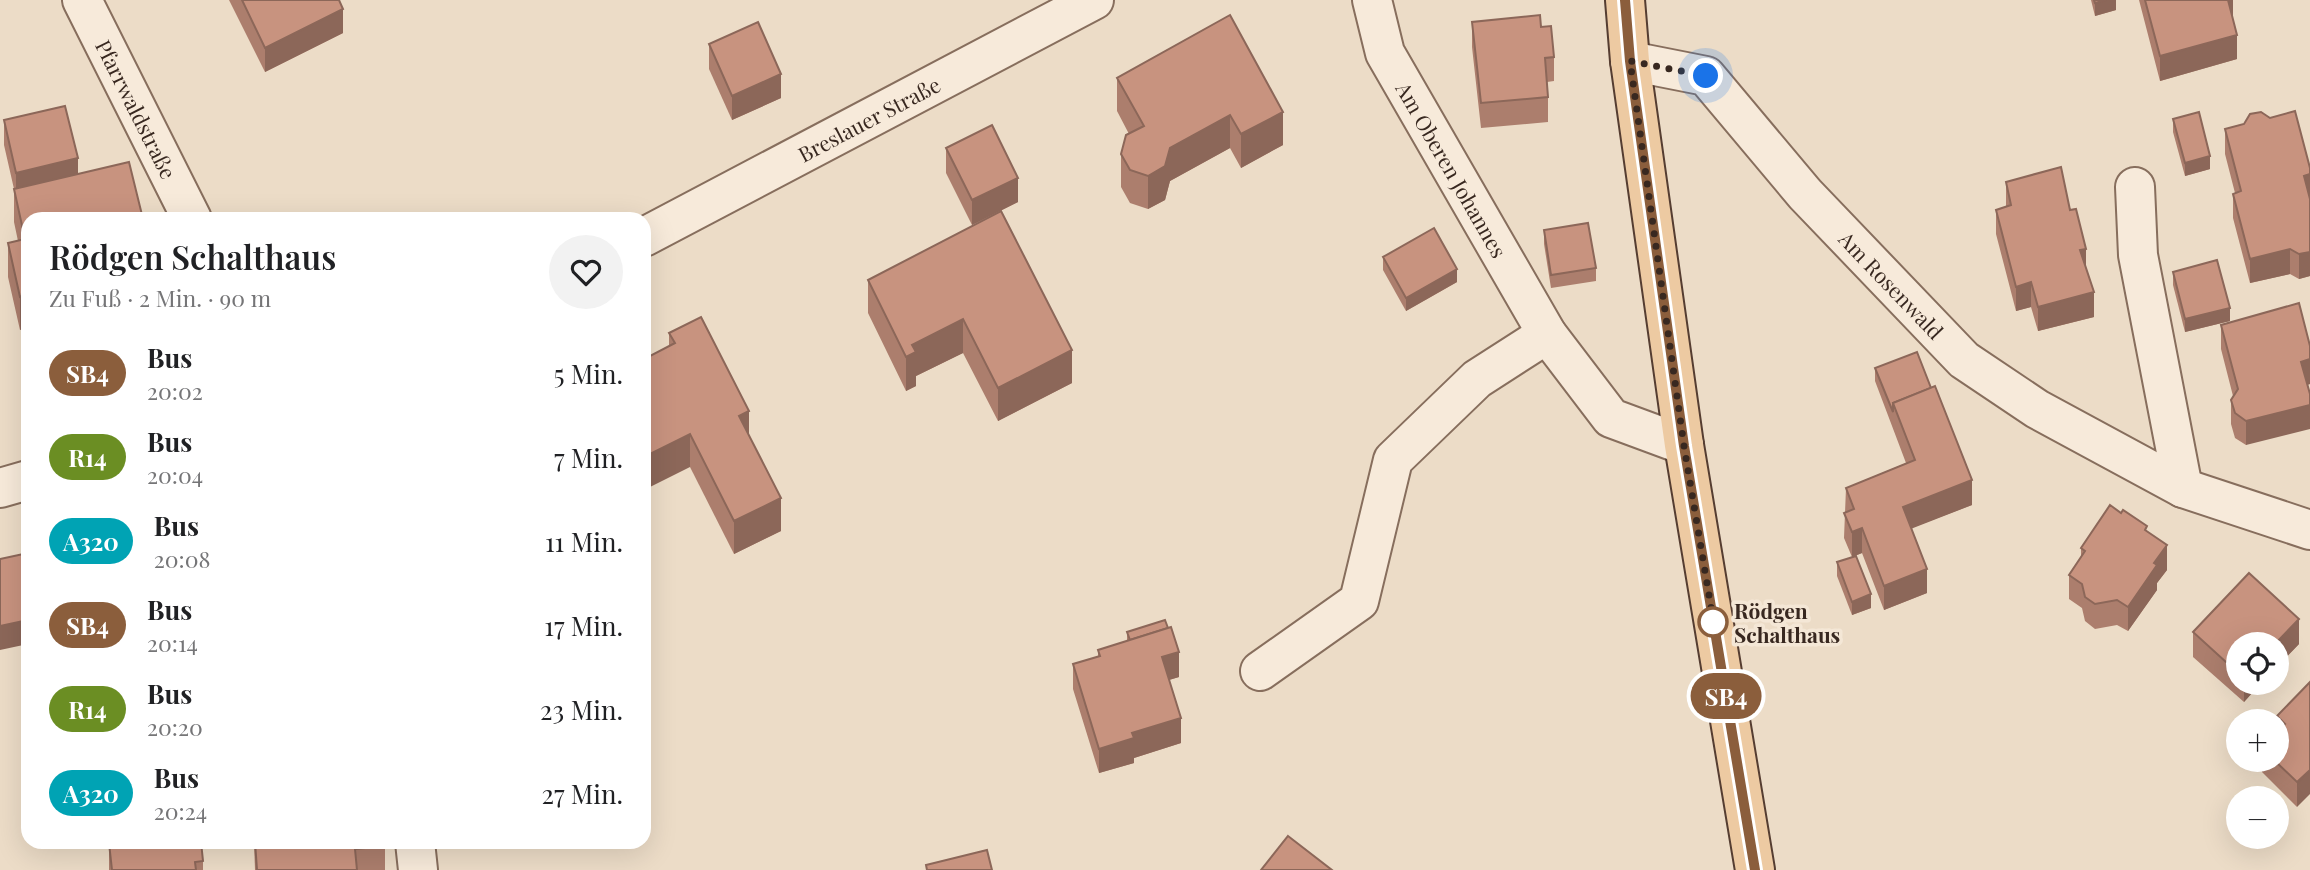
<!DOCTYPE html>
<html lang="de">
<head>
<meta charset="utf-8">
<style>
  :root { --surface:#fff; --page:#f2f2f2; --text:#202124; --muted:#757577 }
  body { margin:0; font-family:"Playfair Display",serif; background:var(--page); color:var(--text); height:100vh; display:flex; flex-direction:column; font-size:26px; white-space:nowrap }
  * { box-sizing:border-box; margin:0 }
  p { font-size:23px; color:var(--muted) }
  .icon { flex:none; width:38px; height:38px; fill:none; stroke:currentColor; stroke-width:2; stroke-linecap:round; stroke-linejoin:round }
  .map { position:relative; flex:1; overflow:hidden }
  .details { position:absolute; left:21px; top:212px; width:630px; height:637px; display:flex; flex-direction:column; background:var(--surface); border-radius:21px; box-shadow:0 7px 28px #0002 }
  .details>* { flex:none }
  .badge { padding:0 14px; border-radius:23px; font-size:24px; line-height:46px }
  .fabs { position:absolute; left:2226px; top:632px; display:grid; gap:14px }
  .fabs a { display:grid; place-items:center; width:63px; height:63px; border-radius:50%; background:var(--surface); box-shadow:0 7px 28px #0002; font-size:35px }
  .you { position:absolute; width:35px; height:35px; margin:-18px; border:5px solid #fff; border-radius:50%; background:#1a73e8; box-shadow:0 0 0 10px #1a73e833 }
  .map>.badge { position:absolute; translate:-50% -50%; box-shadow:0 0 0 4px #fff }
  .round { display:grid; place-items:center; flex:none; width:74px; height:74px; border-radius:37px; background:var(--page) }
  .summary { display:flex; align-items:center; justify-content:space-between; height:119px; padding:0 28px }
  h1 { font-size:33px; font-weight:600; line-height:52px }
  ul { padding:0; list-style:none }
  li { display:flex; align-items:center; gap:21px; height:84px; padding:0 28px }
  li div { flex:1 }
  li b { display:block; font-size:26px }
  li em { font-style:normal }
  li .badge { min-width:77px; font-weight:700; text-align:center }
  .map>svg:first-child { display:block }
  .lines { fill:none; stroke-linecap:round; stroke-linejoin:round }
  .minor-casing { stroke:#876e5d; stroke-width:42 }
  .major-casing { stroke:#553d31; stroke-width:42 }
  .minor { stroke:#f7eada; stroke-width:38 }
  .major { stroke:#edcaa2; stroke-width:38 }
  .wall { fill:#ac7e6d }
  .shaded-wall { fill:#8c6759 }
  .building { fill:#c8937f; stroke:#8c6759; stroke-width:2 }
  .line-casing { stroke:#fff; stroke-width:16 }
  .line { stroke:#8b5e3c; stroke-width:10 }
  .walk { stroke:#382820; stroke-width:7; stroke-dasharray:0 12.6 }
  .stop-dot { fill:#fff; stroke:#8b5e3c; stroke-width:3.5 }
  .labels { text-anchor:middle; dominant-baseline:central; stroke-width:7; stroke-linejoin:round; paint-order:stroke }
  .street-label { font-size:21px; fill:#382820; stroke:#f4e7d6 }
  .stop-label { font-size:21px; font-weight:bold; fill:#382820; stroke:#f4e7d6; text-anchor:start }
</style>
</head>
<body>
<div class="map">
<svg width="2310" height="870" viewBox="0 0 2310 870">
  <rect width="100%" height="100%" fill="#ecdcc7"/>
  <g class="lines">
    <!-- minor casing -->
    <g class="minor-casing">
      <g id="minor">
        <path id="s1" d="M 82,0 L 192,219"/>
        <path id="s2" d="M 1372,0 L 1385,53 L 1547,334 L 1611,418 L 1684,445"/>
        <path id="s3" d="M 1630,61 L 1706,76 L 1805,194 L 1964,360 L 2037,409 L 2183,488 L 2310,530"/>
        <path d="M 2135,187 L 2138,255 L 2183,488"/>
        <path id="s4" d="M 644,237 L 1094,0"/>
        <path d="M 0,488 L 28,480"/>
        <path d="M 1260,671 L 1359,601 L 1393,460 L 1477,379 L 1547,334"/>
        <path d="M 415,842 L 418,870"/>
      </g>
    </g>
    <!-- major casing -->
    <g class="major-casing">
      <path id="major" d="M 1625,0 L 1630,61 L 1684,445 L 1755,870"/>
    </g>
    <!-- minor -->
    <use href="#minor" class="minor"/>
    <!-- major -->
    <use href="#major" class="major"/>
  </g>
  <!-- wall -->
  <g class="wall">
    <path d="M 229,0 L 339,0 L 343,33 L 265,72 Z"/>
    <path d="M 2091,0 L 2116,0 L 2116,10 L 2095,16 Z"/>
    <path d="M 2139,0 L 2233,0 L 2232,16 L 2237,59 L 2160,81 Z"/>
    <path d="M 1230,15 L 1283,145 L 1241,168 L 1230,148 L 1170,181 L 1165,200 L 1148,209 L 1130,203 L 1121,187 L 1121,154 L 1129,134 L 1117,111 L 1117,78 Z"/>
    <path d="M 1472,22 L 1541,27 L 1554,57 L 1554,81 L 1547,82 L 1548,97 L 1548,122 L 1481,128 L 1472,47 Z"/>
    <path d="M 709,44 L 781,98 L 732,120 L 709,69 Z"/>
    <path d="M 65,106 L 20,330 L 8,277 L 8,243 L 18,241 L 14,222 L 14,189 L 4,145 L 4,120 Z"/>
    <path d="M 2173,119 L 2210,169 L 2185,176 L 2173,132 Z"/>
    <path d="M 2225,129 L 2310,168 L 2310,276 L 2299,279 L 2290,274 L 2250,283 L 2233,218 L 2233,194 L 2235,193 L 2225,154 Z"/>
    <path d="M 946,148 L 1018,202 L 972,225 L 946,173 Z"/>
    <path d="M 2006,182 L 2070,210 L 2086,269 L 2094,317 L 2038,331 L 2031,307 L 2016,311 L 1996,234 L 1996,210 L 2006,207 Z"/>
    <path d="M 1001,211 L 1072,383 L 998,421 L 963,353 L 916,376 L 916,386 L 906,391 L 868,313 L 868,280 Z"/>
    <path d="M 1544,230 L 1596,268 L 1596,281 L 1551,288 L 1544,244 Z"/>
    <path d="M 1383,257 L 1457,282 L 1406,311 L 1383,270 Z"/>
    <path d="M 2173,272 L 2230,321 L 2185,332 L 2173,285 Z"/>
    <path d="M 2221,325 L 2310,346 L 2310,384 L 2307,385 L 2246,445 L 2235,438 L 2231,424 L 2231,400 L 2233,396 L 2221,349 Z"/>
    <path d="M 669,333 L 749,436 L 781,531 L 734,554 L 690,467 L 669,346 Z"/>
    <path d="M 1875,368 L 1972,505 L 1911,528 L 1927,593 L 1884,610 L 1862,553 L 1852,557 L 1844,538 L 1846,488 L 1906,463 L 1875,381 Z"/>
    <path d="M 2147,531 L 2167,570 L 2157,583 L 2157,590 L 2128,631 L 2117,625 L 2095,629 L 2085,621 L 2082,608 L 2069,599 L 2069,575 L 2081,557 L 2081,548 Z"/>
    <path d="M 1837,562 L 1871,608 L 1852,615 L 1837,576 Z"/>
    <path d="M 1127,632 L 1179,677 L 1169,680 L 1181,743 L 1134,758 L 1134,763 L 1099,773 L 1073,689 L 1073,664 L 1098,657 L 1098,650 L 1127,641 Z"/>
    <path d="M 2193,632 L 2299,644 L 2277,667 L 2277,644 L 2238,644 L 2238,682 L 2262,682 L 2244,702 L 2193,657 Z"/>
    <path d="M 2310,682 L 2297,807 L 2262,772 L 2262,760 L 2277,760 L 2277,716 Z"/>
    <path d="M 254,842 L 385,842 L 385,870 L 255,870 Z"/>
    <path d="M 109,843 L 203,861 L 203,870 L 109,870 Z"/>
  </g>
  <!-- shaded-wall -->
  <g class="shaded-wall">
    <path d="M 2106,0 L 2116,0 L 2116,10 L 2095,16 L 2095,3 Z"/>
    <path d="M 2228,0 L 2233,0 L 2233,15 L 2228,24 Z"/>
    <path d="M 343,9 L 343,33 L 265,72 L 265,48 Z"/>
    <path d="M 2237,35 L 2237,59 L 2160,81 L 2160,56 Z"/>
    <path d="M 781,74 L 781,98 L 732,120 L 732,96 Z"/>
    <path d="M 1283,112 L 1283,145 L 1241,168 L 1241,134 Z"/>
    <path d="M 1230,115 L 1230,148 L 1170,181 L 1165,200 L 1148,209 L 1148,176 L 1170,148 Z"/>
    <path d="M 2210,156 L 2210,169 L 2185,176 L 2185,163 Z"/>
    <path d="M 78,158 L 78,183 L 16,197 L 16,173 Z"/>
    <path d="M 2310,174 L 2310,199 L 2304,176 Z"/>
    <path d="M 1018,178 L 1018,202 L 972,225 L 972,200 Z"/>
    <path d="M 2086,249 L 2086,273 L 2080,250 Z"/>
    <path d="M 2290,249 L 2290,274 L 2250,283 L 2250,259 Z"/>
    <path d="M 2310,252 L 2310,276 L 2299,279 L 2299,254 Z"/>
    <path d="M 1457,269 L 1457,282 L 1406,311 L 1406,298 Z"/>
    <path d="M 2031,282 L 2031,307 L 2016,311 L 2016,287 Z"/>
    <path d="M 2094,292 L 2094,317 L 2038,331 L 2038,307 Z"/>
    <path d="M 28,295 L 28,328 L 20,330 L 20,297 Z"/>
    <path d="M 2230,308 L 2230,321 L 2185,332 L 2185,319 Z"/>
    <path d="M 963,319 L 963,353 L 916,376 L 916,386 L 906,391 L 906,357 L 912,345 Z"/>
    <path d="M 1072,350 L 1072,383 L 998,421 L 998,388 Z"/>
    <path d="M 2310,359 L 2310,384 L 2301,386 L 2301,362 Z"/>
    <path d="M 2310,405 L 2310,429 L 2246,445 L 2246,421 Z"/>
    <path d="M 749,411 L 749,445 L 739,416 Z"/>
    <path d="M 690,434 L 690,467 L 644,490 L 644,457 Z"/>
    <path d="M 1972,480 L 1972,505 L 1903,532 L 1903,507 Z"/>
    <path d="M 781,498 L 781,531 L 734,554 L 734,521 Z"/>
    <path d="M 1862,528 L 1862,553 L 1852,557 L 1852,532 Z"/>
    <path d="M 2167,545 L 2167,570 L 2157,583 L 2157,590 L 2128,631 L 2128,607 L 2154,563 Z"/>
    <path d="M 1927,569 L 1927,593 L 1884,610 L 1884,586 Z"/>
    <path d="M 1871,594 L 1871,608 L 1852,615 L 1852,602 Z"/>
    <path d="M 2299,619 L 2299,644 L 2277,667 L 2277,644 L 2275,644 Z"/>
    <path d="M 28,620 L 28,644 L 0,650 L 0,626 Z"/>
    <path d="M 1179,652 L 1179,677 L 1162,682 L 1162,657 Z"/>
    <path d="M 2244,682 L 2262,682 L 2244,702 Z"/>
    <path d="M 1181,718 L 1181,743 L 1134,758 L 1134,763 L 1099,773 L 1099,749 L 1132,733 Z"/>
    <path d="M 2310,770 L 2310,794 L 2297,807 L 2297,782 Z"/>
  </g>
  <!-- building -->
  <g class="building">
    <path d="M 242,0 L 339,0 L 343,9 L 265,48 Z"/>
    <path d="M 2094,0 L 2106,0 L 2095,3 Z"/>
    <path d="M 2145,0 L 2228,0 L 2237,35 L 2160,56 Z"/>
    <path d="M 1230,15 L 1283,112 L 1241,134 L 1230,115 L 1170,148 L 1165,166 L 1148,176 L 1130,170 L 1121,154 L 1126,135 L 1144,126 L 1117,78 Z"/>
    <path d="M 1540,15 L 1541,27 L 1551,26 L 1554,57 L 1545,58 L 1548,97 L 1481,103 L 1472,22 Z"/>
    <path d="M 758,22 L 781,74 L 732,96 L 709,44 Z"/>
    <path d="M 65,106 L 78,158 L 16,173 L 4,120 Z"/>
    <path d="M 2295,111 L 2310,168 L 2310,174 L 2304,176 L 2310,199 L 2310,252 L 2299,254 L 2290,249 L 2250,259 L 2233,194 L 2241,191 L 2225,129 L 2244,124 L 2250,114 L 2261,112 L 2270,118 Z"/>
    <path d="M 2199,112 L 2210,156 L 2185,163 L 2173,119 Z"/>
    <path d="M 992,125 L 1018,178 L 972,200 L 946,148 Z"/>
    <path d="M 129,162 L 143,219 L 28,219 L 28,295 L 20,297 L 8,243 L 25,239 L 14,189 Z"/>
    <path d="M 2061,167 L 2070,210 L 2076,209 L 2086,249 L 2080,250 L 2094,292 L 2038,307 L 2031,282 L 2016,287 L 1996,210 L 2011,205 L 2006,182 Z"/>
    <path d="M 1001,211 L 1072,350 L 998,388 L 963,319 L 912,345 L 916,352 L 906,357 L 868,280 Z"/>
    <path d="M 1588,223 L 1596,268 L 1551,275 L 1544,230 Z"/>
    <path d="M 1434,228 L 1457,269 L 1406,298 L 1383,257 Z"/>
    <path d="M 2217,260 L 2230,308 L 2185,319 L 2173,272 Z"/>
    <path d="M 2299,303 L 2310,346 L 2310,359 L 2301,362 L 2310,394 L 2310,405 L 2246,421 L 2235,413 L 2231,400 L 2238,389 L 2221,325 Z"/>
    <path d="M 701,317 L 749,411 L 739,416 L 781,498 L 734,521 L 690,434 L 644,457 L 644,359 L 675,343 L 669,333 Z"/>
    <path d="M 1917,352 L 1931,388 L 1893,403 L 1893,412 L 1875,368 Z"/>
    <path d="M 1935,386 L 1972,480 L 1903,507 L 1927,569 L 1884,586 L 1862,528 L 1852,532 L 1844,513 L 1854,509 L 1846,488 L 1915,460 L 1893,403 Z"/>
    <path d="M 2110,505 L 2121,513 L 2123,510 L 2147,526 L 2145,530 L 2167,545 L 2154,563 L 2157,565 L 2128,607 L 2117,600 L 2095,604 L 2085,597 L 2082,584 L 2069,575 L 2085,551 L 2081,548 Z"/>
    <path d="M 28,553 L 28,620 L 0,626 L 0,559 Z"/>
    <path d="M 1856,556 L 1871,594 L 1852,602 L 1837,562 Z"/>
    <path d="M 2249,573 L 2299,619 L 2275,644 L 2238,644 L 2238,673 L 2193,632 Z"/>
    <path d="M 1165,620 L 1168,628 L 1130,640 L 1127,632 Z"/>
    <path d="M 1171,627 L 1179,652 L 1162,657 L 1181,718 L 1132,733 L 1134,738 L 1099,749 L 1073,664 L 1100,656 L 1098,650 Z"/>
    <path d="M 2310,682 L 2310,770 L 2297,782 L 2274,760 L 2277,760 L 2277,732 L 2285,724 L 2277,716 Z"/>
    <path d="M 1288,836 L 1332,870 L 1261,870 Z"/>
    <path d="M 125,842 L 201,842 L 203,861 L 195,862 L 196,870 L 112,870 L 109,843 Z"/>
    <path d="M 255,842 L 385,842 L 385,846 L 355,849 L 357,870 L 257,870 Z"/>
    <path d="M 987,850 L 992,870 L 927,870 L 926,865 Z"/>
  </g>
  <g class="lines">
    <!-- line casing -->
    <g class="line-casing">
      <path id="line" d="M 1625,0 L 1630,61 L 1684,446 L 1755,870"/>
    </g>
    <!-- line -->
    <use href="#line" class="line"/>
    <!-- walk -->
    <path class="walk" d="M 1706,76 L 1630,61 L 1684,446 L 1715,631 L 1713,622"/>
  </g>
  <!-- markers -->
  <circle class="stop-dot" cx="1713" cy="622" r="14"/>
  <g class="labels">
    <!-- street labels -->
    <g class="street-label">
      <text stroke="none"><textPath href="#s1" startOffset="122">Pfarrwaldstraße</textPath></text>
      <text stroke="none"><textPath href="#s4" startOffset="254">Breslauer Straße</textPath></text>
      <text stroke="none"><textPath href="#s2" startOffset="189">Am Oberen Johannes</textPath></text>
      <text stroke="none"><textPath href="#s3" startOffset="357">Am Rosenwald</textPath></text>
    </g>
    <!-- stop labels -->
    <g class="stop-label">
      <text x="1734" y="610">Rödgen<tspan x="1734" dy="24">Schalthaus</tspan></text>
    </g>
  </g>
</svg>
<div class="fabs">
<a><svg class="icon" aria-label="locate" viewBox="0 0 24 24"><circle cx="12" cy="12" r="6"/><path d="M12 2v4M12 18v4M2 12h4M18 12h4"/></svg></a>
<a>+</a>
<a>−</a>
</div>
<div class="you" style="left:1706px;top:76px"></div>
<b class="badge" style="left:1726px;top:696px;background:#8b5e3c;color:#fff">SB4</b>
<section class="details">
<div class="summary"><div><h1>Rödgen Schalthaus</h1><p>Zu Fuß · 2 Min. · 90 m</p></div><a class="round"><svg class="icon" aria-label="heart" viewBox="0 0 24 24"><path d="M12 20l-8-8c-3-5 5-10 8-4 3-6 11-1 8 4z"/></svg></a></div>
<ul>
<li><span class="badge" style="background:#8b5e3c;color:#fff">SB4</span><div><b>Bus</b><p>20:02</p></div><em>5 Min.</em></li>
<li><span class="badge" style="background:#6b8e23;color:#fff">R14</span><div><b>Bus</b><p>20:04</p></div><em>7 Min.</em></li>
<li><span class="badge" style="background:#00a3b4;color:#fff">A320</span><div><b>Bus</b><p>20:08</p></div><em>11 Min.</em></li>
<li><span class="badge" style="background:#8b5e3c;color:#fff">SB4</span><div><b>Bus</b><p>20:14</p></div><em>17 Min.</em></li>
<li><span class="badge" style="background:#6b8e23;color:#fff">R14</span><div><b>Bus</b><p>20:20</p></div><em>23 Min.</em></li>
<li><span class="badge" style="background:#00a3b4;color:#fff">A320</span><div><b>Bus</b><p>20:24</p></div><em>27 Min.</em></li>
</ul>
</section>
</div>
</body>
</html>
